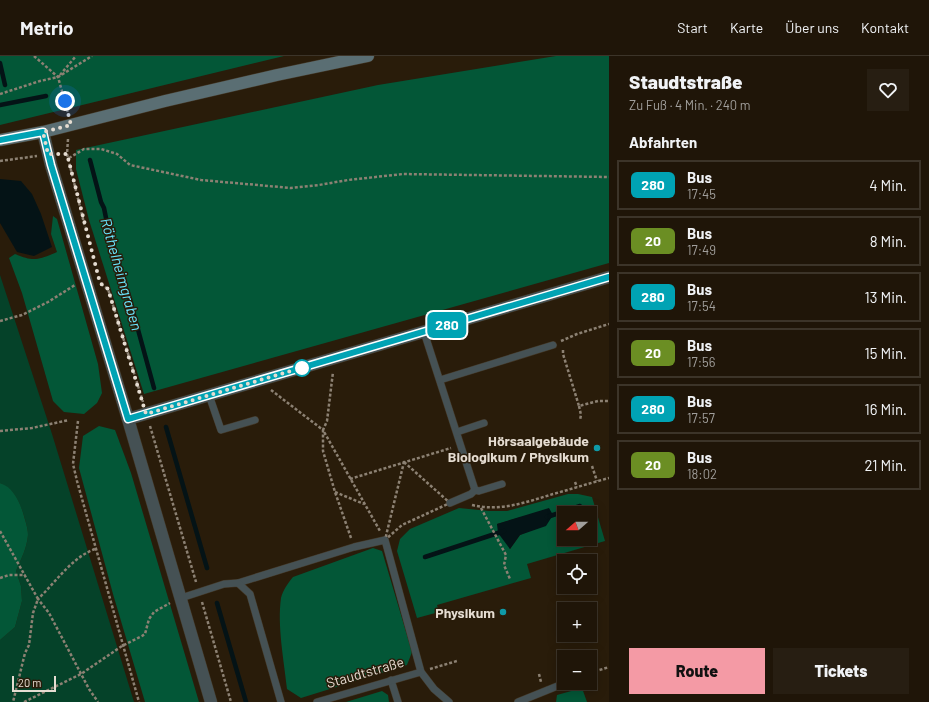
<!DOCTYPE html>
<html lang="de">
<head>
<meta charset="utf-8">
<style>
  :root { --surface:#1f1508; --page:#271e12; --text:#f1f3f6; --muted:#a19f9c; --line:#3c3429; --accent:#f49aa5 }
  body { margin:0; font-family:Barlow,sans-serif; background:var(--page); color:var(--text); height:100vh; display:flex; flex-direction:column; font-size:15px; white-space:nowrap }
  * { box-sizing:border-box; margin:0 }
  p { font-size:13px; color:var(--muted) }
  .icon { flex:none; width:22px; height:22px; fill:none; stroke:currentColor; stroke-width:2; stroke-linecap:round; stroke-linejoin:round }
  .map { position:relative; flex:1; overflow:hidden }
  .sheet { display:flex; flex-direction:column; background:var(--surface); width:320px }
  .sheet>* { flex:none }
  .badge { padding:0 8px; border-radius:6px; font-size:14px; line-height:26px }
  .needle { width:26px; rotate:250deg }
  .buttons { position:absolute; left:557px; top:450px; display:grid; gap:8px }
  .buttons a { display:grid; place-items:center; width:40px; height:40px; border-radius:0px; background:var(--surface); box-shadow:0 2px 10px #0003,0 0 0 1px var(--line); font-size:20px }
  .scale { position:absolute; left:12px; bottom:10px; width:44px; box-sizing:border-box; padding-left:4px; border:2px solid #e5dcd1; border-top:0; font-size:11px; line-height:14px; white-space:nowrap; color:#e5dcd1; -webkit-text-stroke:3px #291c0a; paint-order:stroke }
  .you { position:absolute; width:20px; height:20px; margin:-10px; border:3px solid #fff; border-radius:50%; background:#1a73e8; box-shadow:0 0 0 6px #1a73e833 }
  .map>.badge { position:absolute; translate:-50% -50%; box-shadow:0 0 0 2px #fff }
  h2 { padding:0 20px; font-size:15px; line-height:36px }
  .round { display:grid; place-items:center; flex:none; width:42px; height:42px; border-radius:0px; background:var(--page) }
  .summary { display:flex; align-items:center; justify-content:space-between; height:68px; padding:0 20px }
  h1 { font-size:19px; font-weight:800; line-height:30px }
  .button { display:flex; gap:8px; margin-top:auto; padding:8px 20px }
  .button a { flex:1; height:46px; border-radius:0px; background:var(--accent); color:#111; font-size:16px; font-weight:800; line-height:46px; text-align:center }
  .button a+a { background:var(--page); color:var(--text) }
  ul { padding:0; list-style:none }
  li { display:flex; align-items:center; gap:12px; height:50px; margin:0 8px 6px; padding:0 12px; border:2px solid var(--line); border-radius:0px }
  li div { flex:1 }
  li b { display:block; font-size:15px }
  li em { font-style:normal }
  li .badge { min-width:44px; font-weight:700; text-align:center }
  header { display:flex; align-items:center; gap:24px; box-sizing:border-box; height:56px; padding:0 20px; background:var(--surface); border-bottom:1px solid var(--line) }
  header strong { font-size:19px }
  nav { display:flex; gap:22px; margin-inline-start:auto; font-size:14px }
  main { display:flex; flex:1; min-height:0 }
  .map>svg:first-child { display:block }
  .green { fill:#054229 }
  .forest { fill:#035737; fill-rule:evenodd }
  .water { fill:#041316 }
  .lines { fill:none; stroke-linecap:round; stroke-linejoin:round }
  .stream { stroke:#041316; stroke-width:4.5 }
  .service-casing { stroke:#433726; stroke-width:8 }
  .minor-casing { stroke:#433726; stroke-width:13 }
  .secondary-casing { stroke:#433726; stroke-width:13 }
  .path { stroke:#8c8173; stroke-width:2.5; stroke-dasharray:3 2; stroke-linecap:butt }
  .service { stroke:#455154; stroke-width:7 }
  .minor { stroke:#455154; stroke-width:12 }
  .secondary { stroke:#5a6e73; stroke-width:12 }
  .line-casing { stroke:#fff; stroke-width:9 }
  .line { stroke:#00a3b4; stroke-width:6 }
  .walk { stroke:#e5dcd1; stroke-width:4; stroke-dasharray:0 7.2 }
  .stop-dot { fill:#fff; stroke:#00a3b4; stroke-width:2 }
  .culture-dot { fill:#0f9aa8; stroke:#291c0a; stroke-width:1.5 }
  .labels { text-anchor:middle; dominant-baseline:central; stroke-width:3; stroke-linejoin:round; paint-order:stroke }
  .poi-label { font-size:14px; font-weight:bold; fill:#e5dcd1; stroke:#291c0a; text-anchor:end }
  .street-label { font-size:14px; fill:#e5dcd1; stroke:#291c0a }
  .water-label { font-size:15px; font-style:italic; fill:#68e6fd; stroke:#291c0a }
</style>
</head>
<body>
<header>
<strong>Metrio</strong>
<nav><a>Start</a><a>Karte</a><a>Über uns</a><a>Kontakt</a></nav>
</header>
<main>
<div class="map">
<svg width="609" height="646" viewBox="0 0 609 646">
  <rect width="100%" height="100%" fill="#291c0a"/>
  <!-- green -->
  <path class="green" d="M 0,219 L 52,378 L 134,646 L 0,646 L 0,584 L 15,571 L 22,545 L 21,530 L 16,515 C 21,503 27,492 28,479 C 28,475 27,471 26,467 C 22,452 16,433 0,427 Z"/>
  <!-- forest -->
  <g class="forest">
    <path d="M 0,0 L 284,0 L 0,69 Z"/>
    <path d="M 556,0 L 609,0 L 609,207 L 144,338 L 89,164 L 76,113 L 76,94 L 378,29 Z"/>
    <path d="M 53,160 L 57,163 L 98,308 L 102,337 L 97,347 L 84,358 L 64,356 L 53,345 L 22,237 L 9,202 L 15,198 C 34,206 38,204 57,196 L 51,178 Z"/>
    <path d="M 99,370 L 115,374 L 131,417 L 199,646 L 145,646 L 113,538 L 79,412 L 83,380 Z"/>
    <path d="M 0,427 C 16,432 22,452 26,467 C 27,471 28,475 28,479 C 27,492 21,503 16,515 L 21,530 L 22,545 L 15,571 L 0,584 Z"/>
    <path d="M 568,438 L 578,438 L 592,441 L 605,485 L 527,508 L 531,522 L 437,549 L 439,556 L 417,562 L 397,495 L 400,483 L 410,473 L 459,452 L 489,455 L 507,455 ZM 564,457 L 590,457 L 590,483 L 564,483 ZM 521,461 L 527,476 L 520,479 L 510,493 L 497,468 Z"/>
    <path d="M 373,492 L 382,495 L 412,596 L 407,609 L 301,642 L 287,633 C 284,605 277,569 281,542 C 283,534 288,527 293,521 Z"/>
    <path d="M 582,632 L 587,646 L 556,646 L 557,639 Z"/>
    <path d="M 382,635 L 388,639 L 389,646 L 346,646 Z"/>
  </g>
  <!-- water -->
  <g class="water">
    <path d="M 0,123 L 21,125 L 32,138 L 41,158 L 52,191 L 34,200 L 17,196 L 0,167 Z"/>
    <path d="M 549,452 L 553,459 L 546,470 L 520,479 L 510,493 L 498,477 L 497,468 Z"/>
  </g>
  <g class="lines">
    <!-- stream -->
    <g class="stream">
      <path d="M 0,7 L 5,29"/>
      <path d="M 0,49 L 46,40"/>
      <path d="M 90,104 L 101,146 L 104,152 L 108,172 L 119,208 L 121,225 L 128,237 L 154,332"/>
      <path d="M 166,371 L 207,512"/>
      <path d="M 547,461 L 580,450"/>
      <path d="M 425,501 L 504,475"/>
      <path d="M 217,547 L 246,646"/>
    </g>
    <!-- service casing -->
    <g class="service-casing">
      <g id="service">
        <path d="M 424,276 L 475,434"/>
        <path d="M 440,324 L 553,289"/>
        <path d="M 209,339 L 221,374 L 255,364"/>
        <path d="M 457,376 L 484,367"/>
        <path d="M 450,447 L 471,438 L 475,434 L 479,435 L 502,428"/>
        <path d="M 238,527 L 354,491 L 385,484 L 421,616 L 434,633 L 449,646"/>
        <path d="M 181,542 L 224,528 L 238,527 L 250,538 L 281,646"/>
        <path d="M 391,624 L 398,646"/>
        <path d="M 317,646 L 421,616"/>
        <path d="M 518,646 L 565,627"/>
      </g>
    </g>
    <!-- minor casing -->
    <g class="minor-casing">
      <g id="minor">
        <path d="M 43,76 L 51,109 L 128,363 L 211,646"/>
        <path d="M 128,363 L 609,221"/>
      </g>
    </g>
    <!-- secondary casing -->
    <g class="secondary-casing">
      <path id="secondary" d="M 0,84 L 43,76 L 165,45 L 277,19 L 368,0"/>
    </g>
    <!-- path -->
    <g class="path">
      <path d="M 34,0 L 58,21 L 68,57"/>
      <path d="M 60,19 L 76,0"/>
      <path d="M 0,38 L 40,25 L 58,21 L 92,0"/>
      <path d="M 68,83 L 67,98 L 85,171"/>
      <path d="M 69,102 L 84,93 L 101,93 L 117,98 L 130,109 L 201,124 L 291,132 L 319,129 L 348,124 L 403,118 L 609,121"/>
      <path d="M 0,105 L 37,100"/>
      <path d="M 101,228 L 108,233 L 143,346"/>
      <path d="M 0,265 L 22,259 L 48,246 L 75,229"/>
      <path d="M 561,285 L 577,278 L 609,268"/>
      <path d="M 563,294 L 563,298 L 579,350 L 598,345 L 609,345"/>
      <path d="M 271,334 L 323,374 L 327,365 L 333,316"/>
      <path d="M 579,350 L 581,359 L 580,364"/>
      <path d="M 78,365 L 73,408 L 77,425 L 139,646"/>
      <path d="M 150,370 L 196,526"/>
      <path d="M 0,375 L 32,372 L 69,364"/>
      <path d="M 404,406 L 450,447 L 402,469 L 385,484 Z"/>
      <path d="M 592,410 L 597,425"/>
      <path d="M 350,423 L 451,392"/>
      <path d="M 575,426 L 577,431"/>
      <path d="M 335,436 L 364,448"/>
      <path d="M 472,449 C 500,456 527,446 553,438 C 572,433 590,427 609,422"/>
      <path d="M 481,452 L 506,499 L 504,509 L 510,523"/>
      <path d="M 0,475 L 38,543 L 33,557 L 29,589 L 25,597 L 13,646"/>
      <path d="M 351,482 L 335,436 L 323,395 L 323,374 L 380,475"/>
      <path d="M 95,493 C 71,502 57,525 38,543 L 49,557 L 89,633 L 98,646"/>
      <path d="M 0,522 L 9,519 L 25,519"/>
      <path d="M 202,546 L 231,646"/>
      <path d="M 430,613 L 457,605"/>
      <path d="M 590,617 L 609,611"/>
      <path d="M 539,618 L 541,626"/>
      <path d="M 24,646 L 81,618 L 122,590 L 142,580 L 145,578 L 149,563 L 154,556 L 170,547"/>
    </g>
    <!-- service -->
    <use href="#service" class="service"/>
    <!-- minor -->
    <use href="#minor" class="minor"/>
    <!-- secondary -->
    <use href="#secondary" class="secondary"/>
  </g>
  <g class="lines">
    <!-- line casing -->
    <g class="line-casing">
      <path id="line" d="M 0,84 L 43,76 L 51,109 L 128,363 L 609,221"/>
    </g>
    <!-- line -->
    <use href="#line" class="line"/>
    <!-- walk -->
    <path class="walk" d="M 65,45 L 71,69 L 43,76 L 48,98 L 67,98 L 100,227 L 108,233 L 146,358 L 304,311 L 302,312"/>
  </g>
  <!-- markers -->
  <circle class="stop-dot" cx="302" cy="312" r="8"/>
  <g class="culture-dot">
    <circle cx="597" cy="392" r="4"/>
    <circle cx="503" cy="556" r="4"/>
  </g>
  <g class="labels">
    <!-- poi labels -->
    <g class="poi-label">
      <text x="589" y="384">Hörsaalgebäude<tspan x="589" dy="16">Biologikum / Physikum</tspan></text>
      <text x="495" y="556">Physikum</text>
    </g>
    <!-- street labels -->
    <g class="street-label">
      <text transform="translate(365 616) rotate(-16)">Staudtstraße</text>
    </g>
    <!-- water labels -->
    <g class="water-label">
      <text transform="translate(122 218) rotate(74)">Röthelheimgraben</text>
    </g>
  </g>
</svg>
<div class="buttons">
<a><svg class="needle" viewBox="-14 -14 28 28"><path d="M0-13l5 13h-10z" fill="#e53935"/><path d="M0 13l5-13h-10z" fill="#a19f9c"/></svg></a>
<a><svg class="icon" aria-label="locate" viewBox="0 0 24 24"><circle cx="12" cy="12" r="6"/><path d="M12 2v4M12 18v4M2 12h4M18 12h4"/></svg></a>
<a>+</a>
<a>−</a>
</div>
<div class="scale">20 m</div>
<div class="you" style="left:65px;top:45px"></div>
<b class="badge" style="left:447px;top:269px;background:#00a3b4;color:#fff">280</b>
</div>
<section class="sheet">
<div class="summary"><div><h1>Staudtstraße</h1><p>Zu Fuß · 4 Min. · 240 m</p></div><a class="round"><svg class="icon" aria-label="heart" viewBox="0 0 24 24"><path d="M12 20l-8-8c-3-5 5-10 8-4 3-6 11-1 8 4z"/></svg></a></div>
<h2>Abfahrten</h2>
<ul>
<li><span class="badge" style="background:#00a3b4;color:#fff">280</span><div><b>Bus</b><p>17:45</p></div><em>4 Min.</em></li>
<li><span class="badge" style="background:#6b8e23;color:#fff">20</span><div><b>Bus</b><p>17:49</p></div><em>8 Min.</em></li>
<li><span class="badge" style="background:#00a3b4;color:#fff">280</span><div><b>Bus</b><p>17:54</p></div><em>13 Min.</em></li>
<li><span class="badge" style="background:#6b8e23;color:#fff">20</span><div><b>Bus</b><p>17:56</p></div><em>15 Min.</em></li>
<li><span class="badge" style="background:#00a3b4;color:#fff">280</span><div><b>Bus</b><p>17:57</p></div><em>16 Min.</em></li>
<li><span class="badge" style="background:#6b8e23;color:#fff">20</span><div><b>Bus</b><p>18:02</p></div><em>21 Min.</em></li>
</ul>
<div class="button"><a>Route</a><a>Tickets</a></div>
</section>
</main>
</body>
</html>
